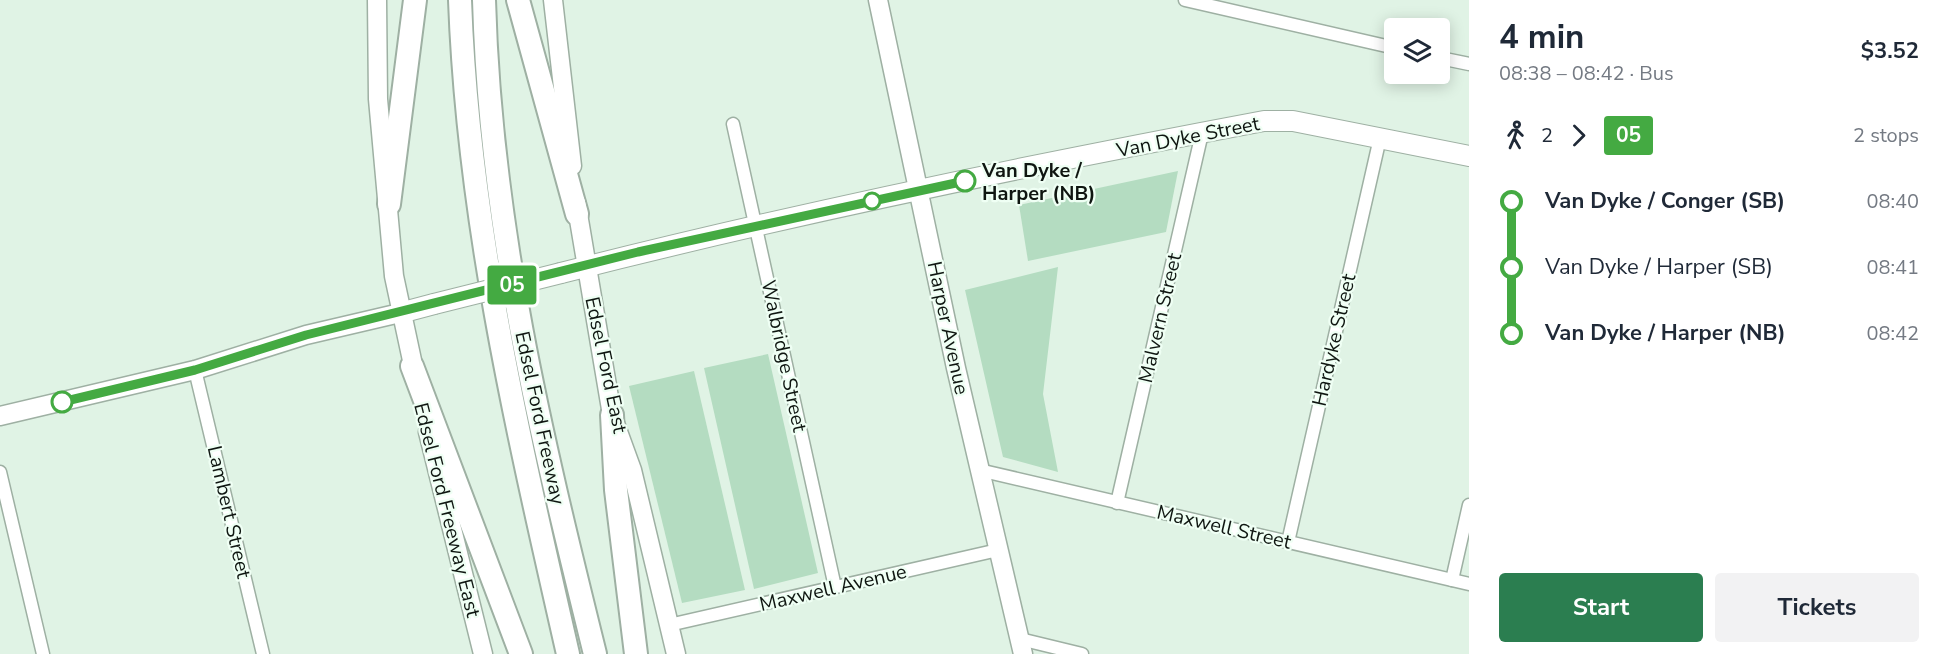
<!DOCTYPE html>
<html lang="en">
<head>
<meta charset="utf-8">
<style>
  :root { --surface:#fff; --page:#f2f2f3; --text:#1f2937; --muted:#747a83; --accent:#2b7e50 }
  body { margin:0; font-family:"Nunito Sans",sans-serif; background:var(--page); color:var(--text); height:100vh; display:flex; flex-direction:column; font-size:22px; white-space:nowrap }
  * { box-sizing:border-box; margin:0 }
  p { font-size:20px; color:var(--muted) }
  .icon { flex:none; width:33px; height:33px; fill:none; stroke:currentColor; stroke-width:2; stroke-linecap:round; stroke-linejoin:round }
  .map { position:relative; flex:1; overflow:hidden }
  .sheet { display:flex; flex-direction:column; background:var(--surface); width:480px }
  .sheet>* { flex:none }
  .badge { padding:0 12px; border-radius:4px; font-size:21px; line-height:39px }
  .controls { position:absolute; left:1384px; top:18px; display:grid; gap:12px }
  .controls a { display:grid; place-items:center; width:66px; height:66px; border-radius:6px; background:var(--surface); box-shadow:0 3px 15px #0003; font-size:30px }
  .map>.badge { position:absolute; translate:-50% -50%; box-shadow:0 0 0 3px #fff }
  .legs { display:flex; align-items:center; gap:9px; height:66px; padding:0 30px; font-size:20px }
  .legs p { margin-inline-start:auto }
  .overview { display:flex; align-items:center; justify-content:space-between; height:102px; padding:0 30px }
  h1 { font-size:33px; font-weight:700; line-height:45px }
  .button { display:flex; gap:12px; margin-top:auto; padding:12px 30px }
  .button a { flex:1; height:69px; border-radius:6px; background:var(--accent); color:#fff; font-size:24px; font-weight:700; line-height:69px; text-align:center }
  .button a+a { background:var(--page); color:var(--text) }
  ul { padding:0 30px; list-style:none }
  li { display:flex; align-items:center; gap:21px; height:66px; font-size:22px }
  li i { display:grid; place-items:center; width:9px; height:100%; margin:0 8px; background:currentColor }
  li i::after { content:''; width:15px; height:15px; margin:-8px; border:4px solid; border-radius:50%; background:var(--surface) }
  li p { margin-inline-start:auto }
  li:first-child i { background:linear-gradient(#0000 50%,currentColor 0) }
  li:last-child i { background:linear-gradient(currentColor 50%,#0000 0) }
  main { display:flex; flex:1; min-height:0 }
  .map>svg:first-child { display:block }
  .green { fill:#b4dcc1 }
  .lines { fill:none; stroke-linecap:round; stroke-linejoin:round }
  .street-casing { stroke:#9eb0a3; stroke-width:15 }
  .secondary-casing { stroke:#9eb0a3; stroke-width:21 }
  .primary-casing { stroke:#9eb0a3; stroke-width:22 }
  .highway-casing { stroke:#9eb0a3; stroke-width:26 }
  .street { stroke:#fff; stroke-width:12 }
  .secondary { stroke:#fff; stroke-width:18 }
  .primary { stroke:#fff; stroke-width:20 }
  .highway { stroke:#fff; stroke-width:22 }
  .primary-bridge-casing { stroke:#9eb0a3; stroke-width:22; stroke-linecap:butt }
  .primary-bridge { stroke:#fff; stroke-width:20 }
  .line-1-casing { stroke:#fff; stroke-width:14 }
  .line-1 { stroke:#44aa42; stroke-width:9 }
  .stop-1-dot { fill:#fff; stroke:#44aa42; stroke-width:3 }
  .labels { text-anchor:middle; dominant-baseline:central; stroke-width:4.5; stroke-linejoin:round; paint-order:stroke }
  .street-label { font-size:20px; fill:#0f1611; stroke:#effff4 }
  .stop-label { font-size:20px; font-weight:bold; fill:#0f1611; stroke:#effff4; text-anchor:start }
</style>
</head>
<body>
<main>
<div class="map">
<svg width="1469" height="654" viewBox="0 0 1469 654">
  <rect width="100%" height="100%" fill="#e0f3e5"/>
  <!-- green -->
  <g class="green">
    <path d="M 1178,171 L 1166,232 L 1028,261 L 1019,205 Z"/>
    <path d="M 1058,267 L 1043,394 L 1058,472 L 1003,457 L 965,290 Z"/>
    <path d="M 768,354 L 818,573 L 754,589 L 704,368 Z"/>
    <path d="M 694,371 L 745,590 L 682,603 L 629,386 Z"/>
  </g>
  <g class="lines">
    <!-- street casing -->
    <g class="street-casing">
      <g id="street">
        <path d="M 1185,0 L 1395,48"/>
        <path d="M 1440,58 L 1469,64"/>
        <path d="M 733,124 L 835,587"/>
        <path d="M 195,370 L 263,654"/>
        <path d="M 979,470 L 1469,584"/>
        <path d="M 0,472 L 43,654"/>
        <path d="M 1117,503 L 1202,133"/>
        <path d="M 1288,542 L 1380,138"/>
        <path d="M 1452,580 L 1469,505"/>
        <path d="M 669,625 L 998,550"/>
        <path d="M 1020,639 L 1082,654"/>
      </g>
    </g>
    <!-- secondary casing -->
    <g class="secondary-casing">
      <g id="secondary">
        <path d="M 377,0 L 378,99 L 394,276 L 416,379"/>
        <path d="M 553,0 L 572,166"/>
        <path d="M 878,0 L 956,368 L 1023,654"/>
        <path d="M 576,202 L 612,415 L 632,470 L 676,654"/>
        <path d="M 0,416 L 195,370 L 306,335 L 400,313"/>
        <path d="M 428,432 L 483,654"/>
      </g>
    </g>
    <!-- primary casing -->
    <g class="primary-casing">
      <g id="primary">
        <path d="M 561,273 C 793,214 1029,165 1264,121 L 1293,121 L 1469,156"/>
        <path d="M 400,313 L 434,304"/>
      </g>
    </g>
    <!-- highway casing -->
    <g class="highway-casing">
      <g id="highway">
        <path d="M 460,0 C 468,223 519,438 568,654"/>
        <path d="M 484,0 C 490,226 541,436 595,654"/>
        <path d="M 518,0 L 577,214"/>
        <path d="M 389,204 L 415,0"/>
        <path d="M 412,366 L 521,654"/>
        <path d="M 612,415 L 616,490 L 636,654"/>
      </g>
    </g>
    <!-- street -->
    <use href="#street" class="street"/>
    <!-- secondary -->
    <use href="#secondary" class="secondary"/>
    <!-- primary -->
    <use href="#primary" class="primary"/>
    <!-- highway -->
    <use href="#highway" class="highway"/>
    <!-- primary-bridge casing -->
    <g class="primary-bridge-casing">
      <g id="primary-bridge">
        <path d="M 509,286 L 561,273"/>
        <path d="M 434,304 L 498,288"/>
      </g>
    </g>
    <!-- primary-bridge -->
    <use href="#primary-bridge" class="primary-bridge"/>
  </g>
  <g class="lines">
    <!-- line-1 casing -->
    <g class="line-1-casing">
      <path id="line-1" d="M 62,402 L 195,370 L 306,335 L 638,252 L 965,181"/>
    </g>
    <!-- line-1 -->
    <use href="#line-1" class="line-1"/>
  </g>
  <!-- markers -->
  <g class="stop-1-dot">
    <circle cx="965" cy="181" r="10"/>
    <circle cx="872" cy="201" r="8"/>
    <circle cx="62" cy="402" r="10"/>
  </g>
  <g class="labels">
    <!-- street labels -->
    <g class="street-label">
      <text transform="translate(1188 137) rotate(-11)">Van Dyke Street</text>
      <text transform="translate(1160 318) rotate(-77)">Malvern Street</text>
      <text transform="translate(948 328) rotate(78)">Harper Avenue</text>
      <text transform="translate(1334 340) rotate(-77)">Hardyke Street</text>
      <text transform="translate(784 356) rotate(78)">Walbridge Street</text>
      <text transform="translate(606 365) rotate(78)">Edsel Ford East</text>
      <text transform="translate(540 418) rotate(78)">Edsel Ford Freeway</text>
      <text transform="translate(447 510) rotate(76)">Edsel Ford Freeway East</text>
      <text transform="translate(229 512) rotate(77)">Lambert Street</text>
      <text transform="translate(1224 527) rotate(13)">Maxwell Street</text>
      <text transform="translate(833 588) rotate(-13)">Maxwell Avenue</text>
    </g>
    <!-- stop labels -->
    <g class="stop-label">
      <text x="982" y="170">Van Dyke /<tspan x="982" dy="23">Harper (NB)</tspan></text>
    </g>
  </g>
</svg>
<div class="controls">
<a><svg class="icon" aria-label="layers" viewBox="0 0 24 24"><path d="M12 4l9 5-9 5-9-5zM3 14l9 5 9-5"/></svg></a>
</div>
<b class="badge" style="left:512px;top:285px;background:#44aa42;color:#fff">05</b>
</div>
<section class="sheet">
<div class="overview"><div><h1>4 min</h1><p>08:38 – 08:42 · Bus</p></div><b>$3.52</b></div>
<div class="legs"><svg class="icon" aria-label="walk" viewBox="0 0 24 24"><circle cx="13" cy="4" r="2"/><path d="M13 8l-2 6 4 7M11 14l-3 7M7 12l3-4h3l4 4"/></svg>2<svg class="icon" aria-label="forward" viewBox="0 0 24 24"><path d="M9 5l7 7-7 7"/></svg><b class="badge" style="background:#44aa42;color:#fff">05</b><p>2 stops</p></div>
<ul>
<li><i style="color:#44aa42"></i><b>Van Dyke / Conger (SB)</b><p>08:40</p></li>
<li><i style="color:#44aa42"></i><span>Van Dyke / Harper (SB)</span><p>08:41</p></li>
<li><i style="color:#44aa42"></i><b>Van Dyke / Harper (NB)</b><p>08:42</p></li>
</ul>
<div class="button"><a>Start</a><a>Tickets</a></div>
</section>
</main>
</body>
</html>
